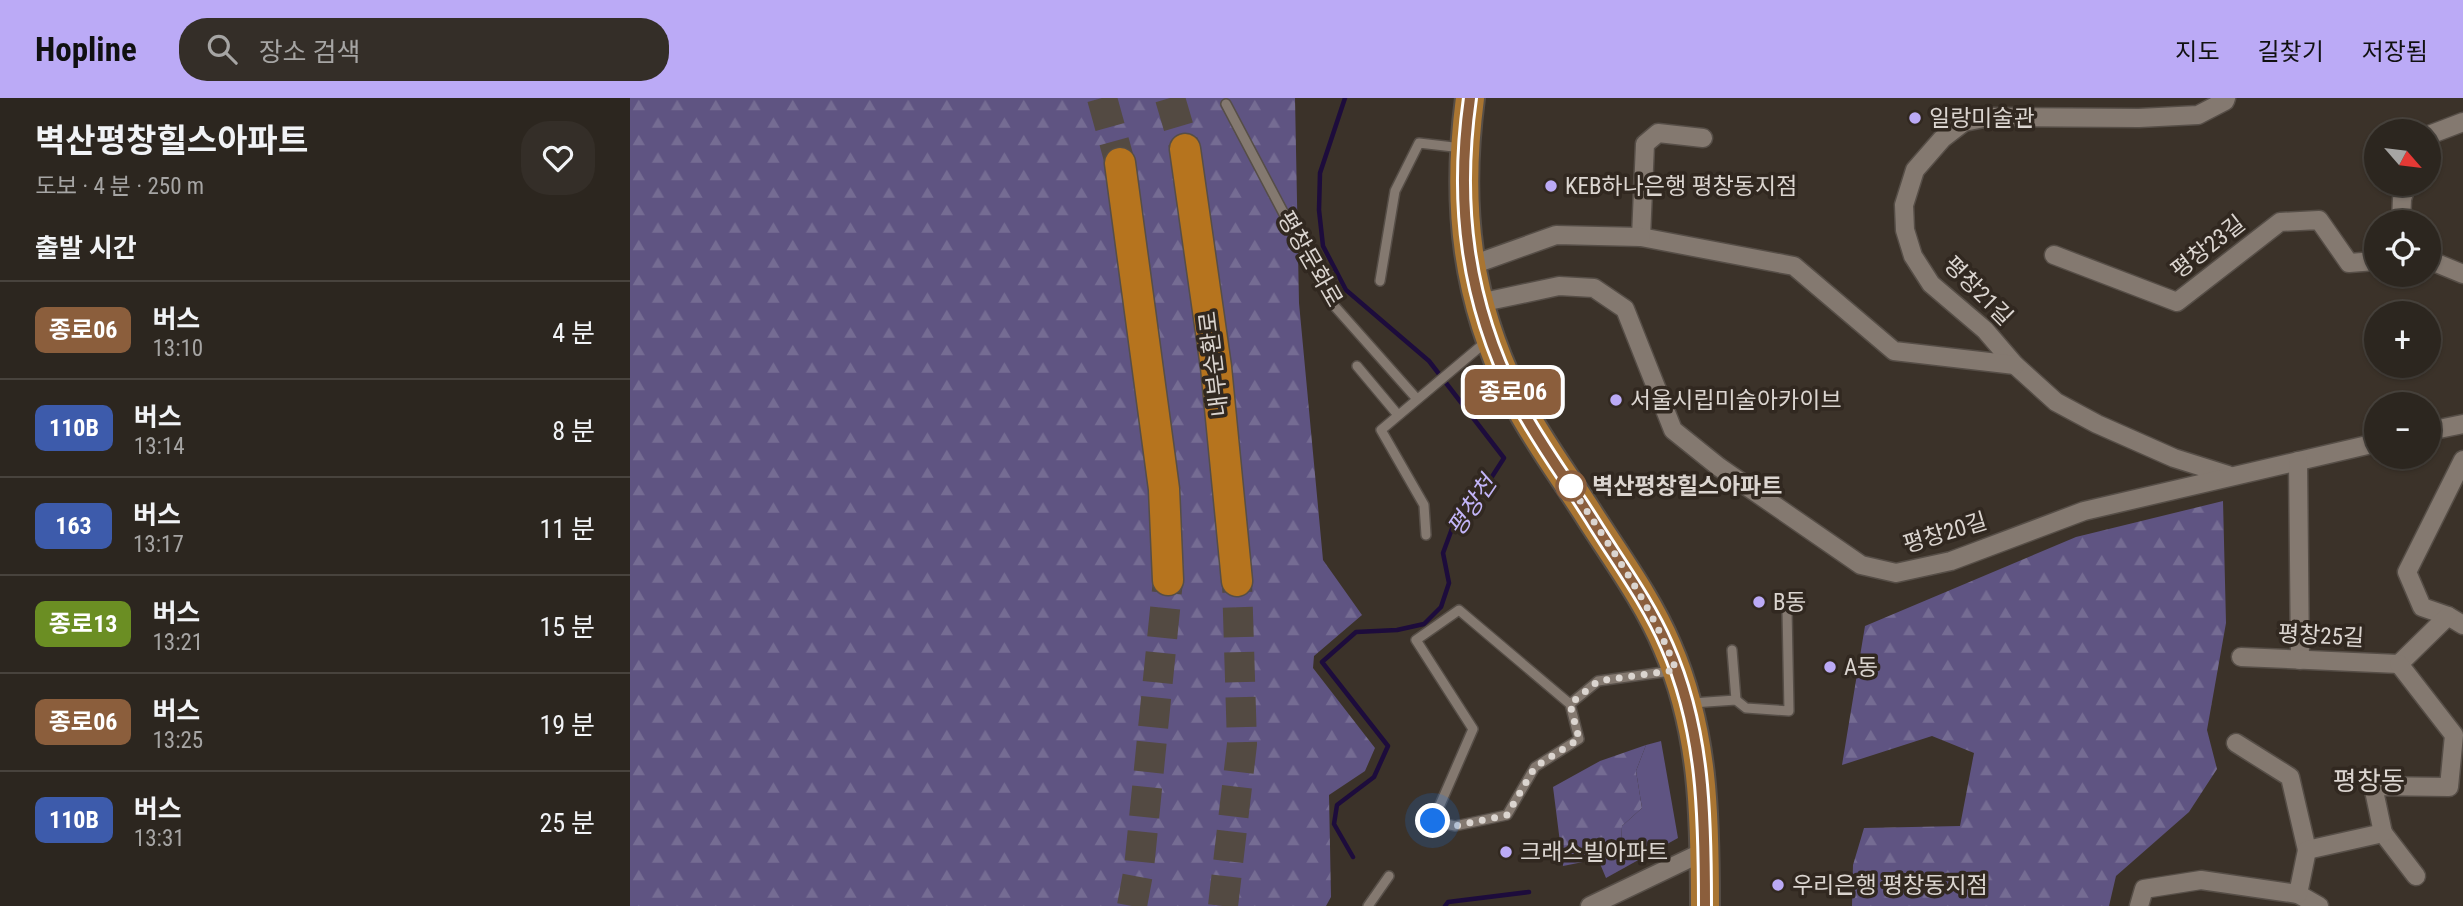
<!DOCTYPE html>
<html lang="ko">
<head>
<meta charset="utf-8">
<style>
  :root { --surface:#2c261f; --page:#342e28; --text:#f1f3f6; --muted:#a6a5a4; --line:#48433d; --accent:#bbaaf6 }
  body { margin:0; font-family:"Roboto Condensed","Noto Sans KR",sans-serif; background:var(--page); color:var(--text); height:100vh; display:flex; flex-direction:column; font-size:26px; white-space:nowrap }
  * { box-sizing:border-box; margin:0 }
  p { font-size:23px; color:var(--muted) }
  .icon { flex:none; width:38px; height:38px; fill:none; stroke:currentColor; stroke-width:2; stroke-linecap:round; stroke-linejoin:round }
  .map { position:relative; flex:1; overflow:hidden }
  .details { display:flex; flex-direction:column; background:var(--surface); width:630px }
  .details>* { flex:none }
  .badge { padding:0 14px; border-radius:10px; font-size:24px; line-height:46px }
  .needle { width:46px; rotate:118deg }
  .controls { position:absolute; left:1734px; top:21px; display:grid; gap:14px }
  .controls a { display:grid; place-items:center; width:77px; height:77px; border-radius:50%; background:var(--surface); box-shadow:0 2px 5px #0004,0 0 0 2px var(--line); font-size:35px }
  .you { position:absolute; width:35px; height:35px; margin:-18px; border:5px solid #fff; border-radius:50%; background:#1a73e8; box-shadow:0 0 0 10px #1a73e833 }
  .map>.badge { position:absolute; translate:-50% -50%; box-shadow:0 0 0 4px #fff }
  h2 { padding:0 35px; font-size:26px; line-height:63px }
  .round { display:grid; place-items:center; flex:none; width:74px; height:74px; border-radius:28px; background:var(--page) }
  .summary { display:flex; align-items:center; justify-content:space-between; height:119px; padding:0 35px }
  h1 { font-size:33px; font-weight:700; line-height:52px }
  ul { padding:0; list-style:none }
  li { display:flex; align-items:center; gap:21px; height:98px; padding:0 35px; border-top:2px solid var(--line) }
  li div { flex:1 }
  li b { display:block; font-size:26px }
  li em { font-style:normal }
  li .badge { min-width:77px; font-weight:700; text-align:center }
  header { display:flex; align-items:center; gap:42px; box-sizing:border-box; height:98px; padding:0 35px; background:var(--accent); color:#111 }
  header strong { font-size:33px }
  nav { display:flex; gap:38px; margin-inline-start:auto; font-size:24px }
  .search { width:490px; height:63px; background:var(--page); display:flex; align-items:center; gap:18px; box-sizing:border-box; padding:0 24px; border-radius:28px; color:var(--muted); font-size:26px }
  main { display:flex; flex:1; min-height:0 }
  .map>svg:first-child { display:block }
  .forest { fill:url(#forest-firs) }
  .park { fill:#5f5482 }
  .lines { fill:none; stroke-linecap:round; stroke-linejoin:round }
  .stream { stroke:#1d0c3c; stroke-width:4.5 }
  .trunk-tunnel { stroke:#534a42; stroke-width:30; stroke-dasharray:30 15; stroke-linecap:butt }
  .service-casing { stroke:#564e47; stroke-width:12 }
  .minor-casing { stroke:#564e47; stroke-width:21 }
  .primary-casing { stroke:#564e47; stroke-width:32 }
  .trunk-casing { stroke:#564e47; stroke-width:33 }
  .service { stroke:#847970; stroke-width:9 }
  .minor { stroke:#847970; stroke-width:18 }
  .primary { stroke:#a97532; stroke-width:28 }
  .trunk { stroke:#b6741e; stroke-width:30 }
  .line-casing { stroke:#fff; stroke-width:16 }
  .line { stroke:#8b5e3c; stroke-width:10 }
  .walk { stroke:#dbd5d0; stroke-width:7; stroke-dasharray:0 12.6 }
  .poi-dot { fill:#bbaaf6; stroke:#312820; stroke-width:2.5 }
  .stop-dot { fill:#fff; stroke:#8b5e3c; stroke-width:3.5 }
  .labels { text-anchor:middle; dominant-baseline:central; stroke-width:7; stroke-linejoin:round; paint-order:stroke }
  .poi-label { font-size:23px; fill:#dbd5d0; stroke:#312820; text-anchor:start }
  .street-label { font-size:23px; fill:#dbd5d0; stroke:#312820 }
  .stop-label { font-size:23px; font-weight:bold; fill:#dbd5d0; stroke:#312820; text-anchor:start }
  .water-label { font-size:24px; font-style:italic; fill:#c3b5f8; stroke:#312820 }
  .quarter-label { font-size:26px; fill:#dbd5d0; stroke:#312820 }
</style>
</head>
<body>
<header>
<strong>Hopline</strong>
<div class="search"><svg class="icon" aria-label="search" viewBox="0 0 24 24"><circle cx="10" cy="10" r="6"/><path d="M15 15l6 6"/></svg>장소 검색</div>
<nav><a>지도</a><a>길찾기</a><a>저장됨</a></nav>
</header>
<main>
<section class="details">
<div class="summary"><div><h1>벽산평창힐스아파트</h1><p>도보 · 4 분 · 250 m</p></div><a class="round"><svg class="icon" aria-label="heart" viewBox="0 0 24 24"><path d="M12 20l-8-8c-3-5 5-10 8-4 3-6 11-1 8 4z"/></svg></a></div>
<h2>출발 시간</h2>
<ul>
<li><span class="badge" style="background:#8b5e3c;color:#fff">종로06</span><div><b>버스</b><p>13:10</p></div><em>4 분</em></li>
<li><span class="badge" style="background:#3d5bab;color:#fff">110B</span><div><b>버스</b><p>13:14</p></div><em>8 분</em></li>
<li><span class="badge" style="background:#3d5bab;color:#fff">163</span><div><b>버스</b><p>13:17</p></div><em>11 분</em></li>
<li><span class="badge" style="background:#6b8e23;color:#fff">종로13</span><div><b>버스</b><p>13:21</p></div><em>15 분</em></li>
<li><span class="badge" style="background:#8b5e3c;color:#fff">종로06</span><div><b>버스</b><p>13:25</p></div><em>19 분</em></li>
<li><span class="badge" style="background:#3d5bab;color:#fff">110B</span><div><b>버스</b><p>13:31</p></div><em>25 분</em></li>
</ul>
</section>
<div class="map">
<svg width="1833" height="808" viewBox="0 0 1833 808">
  <defs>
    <pattern id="forest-firs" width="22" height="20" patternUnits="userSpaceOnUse" patternTransform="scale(1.75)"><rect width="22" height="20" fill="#5f5482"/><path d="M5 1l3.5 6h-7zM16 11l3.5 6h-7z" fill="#756c93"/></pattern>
  </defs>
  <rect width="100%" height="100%" fill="#3b3229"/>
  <!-- forest -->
  <g class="forest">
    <path d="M 0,0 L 665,0 L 669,205 L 693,462 L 732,517 L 684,558 L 683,570 L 745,650 L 735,673 L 699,697 L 701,799 L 696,808 L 0,808 Z"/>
    <path d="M 1593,403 L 1596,525 L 1577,632 L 1587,671 L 1559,714 L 1486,778 L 1479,808 L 1222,808 L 1223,767 L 1234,730 L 1330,728 L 1344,655 L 1302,638 L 1212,667 L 1235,528 L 1446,439 Z"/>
    <path d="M 1016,647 L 1006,673 L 1012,710 L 992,728 L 991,747 L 968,761 L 933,768 L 923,689 L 970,663 Z"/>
  </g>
  <!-- park -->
  <path class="park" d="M 1031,643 L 1048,740 L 976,780 L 968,761 L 991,747 L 992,728 L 1012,710 L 1006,673 L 1016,647 Z"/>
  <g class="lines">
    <!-- stream -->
    <g class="stream">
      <path d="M 715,0 L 690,75 L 689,112 L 693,148 L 716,192 L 799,263 L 874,360 L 847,402 L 823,428 L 813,455 L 819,485 L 811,509 L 794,526 L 767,532 L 726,534 L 692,564 L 758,648 L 744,679 L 707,707 L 704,726 L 723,759"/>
      <path d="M 815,808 L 818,804 L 899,794"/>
    </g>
    <!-- trunk-tunnel -->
    <g class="trunk-tunnel">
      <path d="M 472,0 L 490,65"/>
      <path d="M 540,0 L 555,51"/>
      <path d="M 502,808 L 509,770 L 538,482"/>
      <path d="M 593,808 L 612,646 L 607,483"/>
    </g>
    <!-- service casing -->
    <g class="service-casing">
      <g id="service">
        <path d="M 596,6 L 700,203 L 787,301"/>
        <path d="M 750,183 L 765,93 L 789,45 L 832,50"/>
        <path d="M 727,268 L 768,317"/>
        <path d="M 796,437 L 794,407 L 751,332 L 858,242"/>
        <path d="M 1102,552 L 1106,602"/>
        <path d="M 1062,605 L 1106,602 L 1116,610 L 1159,613 L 1157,511"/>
        <path d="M 940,606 L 949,641 L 905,669 L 877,717 L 825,728 L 803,723 L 843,631 L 786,542 L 829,512 L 940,606 L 968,583 L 1041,573"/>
        <path d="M 738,808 L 759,778"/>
      </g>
    </g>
    <!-- minor casing -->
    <g class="minor-casing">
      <g id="minor">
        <path d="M 1596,0 L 1595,3 L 1568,17 L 1509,20 L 1359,19 L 1334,24 L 1312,41 L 1285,72 L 1274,107 L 1275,132 L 1283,158 L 1301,186 L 1355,232 L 1385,267 L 1426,304 L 1467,326 L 1544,360 L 1598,377"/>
        <path d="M 1799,37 L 1833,24"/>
        <path d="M 1073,40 L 1028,35 L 1015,46 L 1011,139 L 1164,168 L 1264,253 L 1385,267"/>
        <path d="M 1771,124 L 1772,101 L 1777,86"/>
        <path d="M 1424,157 L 1547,204 L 1650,124 L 1689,122 L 1719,165 L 1746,163"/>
        <path d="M 1799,162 L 1833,176"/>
        <path d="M 842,167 L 926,137 L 1011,139"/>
        <path d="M 849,205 L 929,188 L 964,190 L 995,211 L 1043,332 L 1089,369 L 1231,467 L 1266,475 L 1321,463 L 1454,413 L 1746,345"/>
        <path d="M 1799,333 L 1833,326"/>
        <path d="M 1833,362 L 1777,474 L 1792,509 L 1818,518 L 1833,527"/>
        <path d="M 1668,363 L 1670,562"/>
        <path d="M 1611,559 L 1769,566 L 1818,518"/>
        <path d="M 1606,645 L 1660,679 L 1677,752"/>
        <path d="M 1753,735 L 1786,778"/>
        <path d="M 1668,796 L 1689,808"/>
        <path d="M 960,808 L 1075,753"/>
        <path d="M 1509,808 L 1514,791 L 1571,782 L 1668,796 L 1677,752 L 1753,735 L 1743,688 L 1819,689 L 1824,637 L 1769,566"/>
      </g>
    </g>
    <!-- primary casing -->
    <g class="primary-casing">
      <path id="primary" d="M 840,0 C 826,107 836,201 885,299 C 906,341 936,380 961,420 C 988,462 1018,503 1037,548 C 1074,633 1075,718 1075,808"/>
    </g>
    <!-- trunk casing -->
    <g class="trunk-casing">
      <g id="trunk">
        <path d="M 555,51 L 586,269 L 607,483"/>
        <path d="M 490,65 L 534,391 L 538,482"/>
      </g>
    </g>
    <!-- service -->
    <use href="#service" class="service"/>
    <!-- minor -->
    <use href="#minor" class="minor"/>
    <!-- primary -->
    <use href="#primary" class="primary"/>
    <!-- trunk -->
    <use href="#trunk" class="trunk"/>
  </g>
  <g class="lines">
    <!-- line casing -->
    <g class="line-casing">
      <path id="line" d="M 840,0 C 825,106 837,202 885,299 C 907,343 938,383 964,425 C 989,465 1018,504 1037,548 C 1074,632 1075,718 1075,808"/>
    </g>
    <!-- line -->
    <use href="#line" class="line"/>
    <!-- walk -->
    <path class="walk" d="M 803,723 L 825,728 L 877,717 L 905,669 L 949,641 L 940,606 L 968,583 L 1046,572 C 1021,505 978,446 939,386 L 941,388"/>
  </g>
  <!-- markers -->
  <g class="poi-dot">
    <circle cx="1285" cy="20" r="7"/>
    <circle cx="921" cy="88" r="7"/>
    <circle cx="986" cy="302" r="7"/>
    <circle cx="1129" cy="504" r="7"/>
    <circle cx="1200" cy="569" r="7"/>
    <circle cx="876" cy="754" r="7"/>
    <circle cx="1148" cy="787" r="7"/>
  </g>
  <circle class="stop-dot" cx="941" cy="388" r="14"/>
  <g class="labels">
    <!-- poi labels -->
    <g class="poi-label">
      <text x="1299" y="20">일랑미술관</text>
      <text x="935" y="88">KEB하나은행 평창동지점</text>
      <text x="1000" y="302">서울시립미술아카이브</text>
      <text x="1143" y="504">B동</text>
      <text x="1214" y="569">A동</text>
      <text x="890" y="754">크래스빌아파트</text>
      <text x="1162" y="787">우리은행 평창동지점</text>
    </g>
    <!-- street labels -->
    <g class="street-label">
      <text transform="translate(1578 149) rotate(-38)">평창23길</text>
      <text transform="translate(680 161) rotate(60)">평창문화로</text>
      <text transform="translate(1348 193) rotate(45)">평창21길</text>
      <text transform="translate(584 266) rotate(-97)">내부순환로</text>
      <text transform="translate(1315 435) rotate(-17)">평창20길</text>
      <text transform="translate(1691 538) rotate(3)">평창25길</text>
    </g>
    <!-- stop labels -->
    <g class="stop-label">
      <text x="962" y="388">벽산평창힐스아파트</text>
    </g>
    <!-- water labels -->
    <g class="water-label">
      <text transform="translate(842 408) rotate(-56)">평창천</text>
    </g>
    <!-- quarter labels -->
    <g class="quarter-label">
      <text x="1739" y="683">평창동</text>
    </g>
  </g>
</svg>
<div class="controls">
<a><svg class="needle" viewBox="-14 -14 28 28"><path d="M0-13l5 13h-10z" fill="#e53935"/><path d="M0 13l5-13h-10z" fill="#a6a5a4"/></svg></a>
<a><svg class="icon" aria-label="locate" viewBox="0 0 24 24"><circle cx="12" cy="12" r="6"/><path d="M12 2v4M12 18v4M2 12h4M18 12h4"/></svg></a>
<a>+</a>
<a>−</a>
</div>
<div class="you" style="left:803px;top:723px"></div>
<b class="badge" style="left:883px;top:294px;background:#8b5e3c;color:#fff">종로06</b>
</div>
</main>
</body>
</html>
